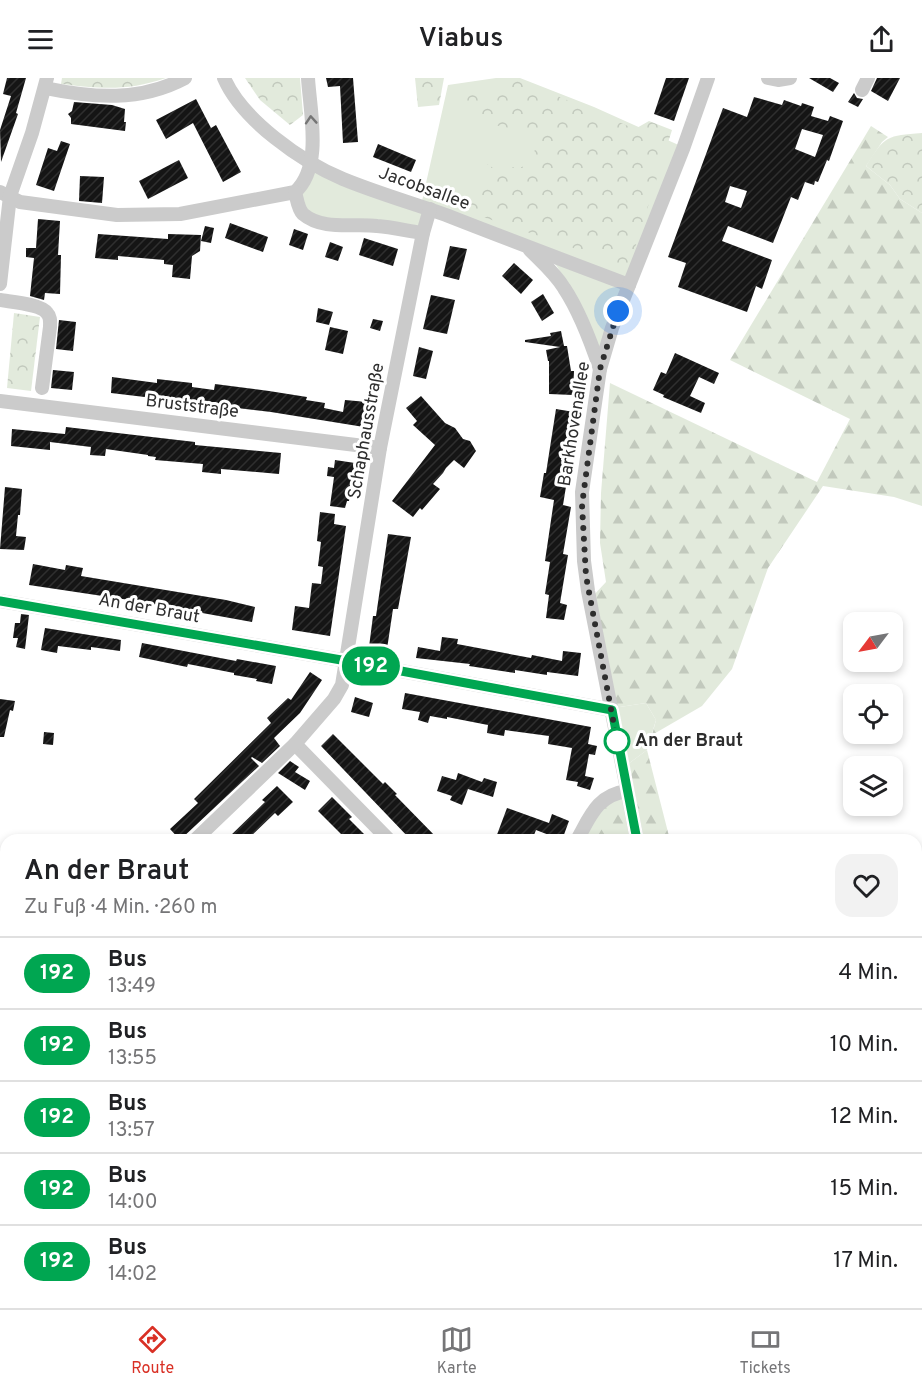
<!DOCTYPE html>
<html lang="de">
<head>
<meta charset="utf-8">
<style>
  :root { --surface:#fff; --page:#f2f2f2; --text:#202124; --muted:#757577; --line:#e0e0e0; --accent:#d93025 }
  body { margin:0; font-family:Overpass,sans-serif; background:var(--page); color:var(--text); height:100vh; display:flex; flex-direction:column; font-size:22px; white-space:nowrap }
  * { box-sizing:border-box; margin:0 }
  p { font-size:20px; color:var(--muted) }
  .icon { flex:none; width:33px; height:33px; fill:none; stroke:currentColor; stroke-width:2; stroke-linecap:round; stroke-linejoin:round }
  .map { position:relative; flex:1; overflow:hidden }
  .side { position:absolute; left:0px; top:756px; width:922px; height:474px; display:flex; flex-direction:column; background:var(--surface); border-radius:18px 18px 0 0; box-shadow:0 3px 9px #0003 }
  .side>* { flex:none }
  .badge { padding:0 12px; border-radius:20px; font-size:21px; line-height:39px }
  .needle { width:39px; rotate:238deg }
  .tools { position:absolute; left:843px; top:534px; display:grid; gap:12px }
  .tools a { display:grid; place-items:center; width:60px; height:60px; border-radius:12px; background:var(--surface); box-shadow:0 3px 9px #0003; font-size:30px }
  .you { position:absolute; width:30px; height:30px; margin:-15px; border:4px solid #fff; border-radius:50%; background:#1a73e8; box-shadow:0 0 0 9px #1a73e833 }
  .map>.badge { position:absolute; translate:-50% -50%; box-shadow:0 0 0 3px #fff }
  .round { display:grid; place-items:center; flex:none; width:63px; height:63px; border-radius:18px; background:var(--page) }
  .head { display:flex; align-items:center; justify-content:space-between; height:102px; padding:0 24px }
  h1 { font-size:28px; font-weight:600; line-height:45px }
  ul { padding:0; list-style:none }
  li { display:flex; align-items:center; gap:18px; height:72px; padding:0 24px; border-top:2px solid var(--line) }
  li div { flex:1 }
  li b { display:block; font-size:22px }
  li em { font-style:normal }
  li .badge { min-width:66px; font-weight:700; text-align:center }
  header { display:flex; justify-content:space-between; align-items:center; height:78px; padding:0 24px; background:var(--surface); font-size:27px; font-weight:600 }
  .menu { display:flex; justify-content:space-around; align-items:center; height:84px; border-top:2px solid var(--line); background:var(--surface); font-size:16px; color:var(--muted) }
  .menu a { display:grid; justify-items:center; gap:3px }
  .menu .on { color:var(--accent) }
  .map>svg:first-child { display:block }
  .green { fill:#e2eadc }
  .forest { fill:url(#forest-firs) }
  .park { fill:url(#park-crowns) }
  .building { fill:url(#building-hatch); fill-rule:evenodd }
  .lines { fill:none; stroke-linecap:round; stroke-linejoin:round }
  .street { stroke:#cbcbcb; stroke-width:14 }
  .oneway { stroke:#757575 }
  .line-casing { stroke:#fff; stroke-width:14 }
  .line { stroke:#00a651; stroke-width:9 }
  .walk { stroke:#2e2e2e; stroke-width:6; stroke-dasharray:0 10.8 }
  .stop-dot { fill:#fff; stroke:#00a651; stroke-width:3 }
  .labels { text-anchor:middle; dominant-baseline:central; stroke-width:6; stroke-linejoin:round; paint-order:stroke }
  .street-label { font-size:18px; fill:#2e2e2e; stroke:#fff }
  .stop-label { font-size:18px; font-weight:bold; fill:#2e2e2e; stroke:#fff; text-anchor:start }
</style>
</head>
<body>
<header><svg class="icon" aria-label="menu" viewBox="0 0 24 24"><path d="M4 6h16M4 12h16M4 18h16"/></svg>Viabus<svg class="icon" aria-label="share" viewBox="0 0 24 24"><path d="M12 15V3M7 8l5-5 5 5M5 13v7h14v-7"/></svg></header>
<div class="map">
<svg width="922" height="1230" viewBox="0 0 922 1230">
  <defs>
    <pattern id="forest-firs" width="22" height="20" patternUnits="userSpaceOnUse" patternTransform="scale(1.5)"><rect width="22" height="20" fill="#e2eadc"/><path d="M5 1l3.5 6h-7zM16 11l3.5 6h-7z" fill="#c2c9bd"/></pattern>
    <pattern id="park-crowns" width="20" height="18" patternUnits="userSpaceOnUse" patternTransform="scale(1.5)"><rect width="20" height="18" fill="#e2eadc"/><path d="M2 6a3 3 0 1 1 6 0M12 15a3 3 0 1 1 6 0" fill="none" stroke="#c2c9bd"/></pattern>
    <pattern id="building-hatch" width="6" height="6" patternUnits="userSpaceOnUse" patternTransform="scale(1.5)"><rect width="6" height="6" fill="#151515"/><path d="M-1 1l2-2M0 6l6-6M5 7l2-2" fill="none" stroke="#2f2f2f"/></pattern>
  </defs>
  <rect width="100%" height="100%" fill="#fff"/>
  <!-- green -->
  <g class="green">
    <path d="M 496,0 L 520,0 L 594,29 L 683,69 L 601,274 C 585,239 570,202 545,173 L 432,125 L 423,154 L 349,147 L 303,133 L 299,116 L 315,87 L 422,123 L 448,7 Z"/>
    <path d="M 646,625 L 656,642 L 647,672 L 624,689 L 613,630 Z"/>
    <path d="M 6,1027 L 6,1208 L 0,1206 L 0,1029 Z"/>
    <path d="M 917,1094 L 922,1095 L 922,1230 L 647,1230 L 648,1224 L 916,1224 Z"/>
    <path d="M 73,1224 L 325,1224 L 321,1230 L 98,1230 Z"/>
  </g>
  <!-- forest -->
  <g class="forest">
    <path d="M 871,48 L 888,59 L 882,64 L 866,88 L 890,107 L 900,121 L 922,135 L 922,428 L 894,419 L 823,408 L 768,490 L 732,591 L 702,628 L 652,657 L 656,642 L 646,625 L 613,630 L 592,519 L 606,504 L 600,465 L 601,415 L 610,305 L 817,404 L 850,341 L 730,282 Z"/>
    <path d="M 647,672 L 670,762 L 578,762 L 595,733 L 625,715 L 624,689 Z"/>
    <path d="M 344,1224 L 619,1224 L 619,1230 L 339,1230 Z"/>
  </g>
  <!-- park -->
  <g class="park">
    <path d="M 62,0 L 166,0 C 128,13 101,11 61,6 Z"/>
    <path d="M 245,0 L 300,0 L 303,37 L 290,47 L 260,22 Z"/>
    <path d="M 415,0 L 444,0 L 439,27 L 418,29 Z"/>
    <path d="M 515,0 L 635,51 L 649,43 L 672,52 L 629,189 L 460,131 L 462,118 L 475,110 L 486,99 L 487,86 L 493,90 L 522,89 C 530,81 536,73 539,61 L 534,56 L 486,45 L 471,39 L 470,30 L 457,25 L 468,14 C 487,15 501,14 515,0 Z"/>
    <path d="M 922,55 L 922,135 L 900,121 L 890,107 L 866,88 C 885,57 887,58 922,55 Z"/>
    <path d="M 14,235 L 40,239 L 31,313 L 7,310 Z"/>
  </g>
  <!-- building -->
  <g class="building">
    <path d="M 7,0 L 26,0 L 16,35 L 18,36 L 1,84 L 0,52 L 11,18 L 3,16 Z"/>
    <path d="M 326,0 L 353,0 L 358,64 L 343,65 L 340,8 L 328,9 Z"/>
    <path d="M 666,0 L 689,0 L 674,43 L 654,36 Z"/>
    <path d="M 809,0 L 830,0 L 839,5 L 833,14 Z"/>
    <path d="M 877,0 L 900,0 L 888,23 L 871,13 Z"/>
    <path d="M 854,15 L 857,20 L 863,21 L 858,29 L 848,24 Z"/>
    <path d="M 754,19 L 782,27 L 784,22 L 801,28 L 802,25 L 814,29 L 811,38 L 828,43 L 830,38 L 843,43 L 829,83 L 827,82 L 818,104 L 815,103 L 814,107 L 805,104 L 798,122 L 791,119 L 773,165 L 728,148 L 722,163 L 772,182 L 762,211 L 756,208 L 747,234 L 678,209 L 686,185 L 668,179 L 723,30 L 747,39 ZM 802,51 L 823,57 L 815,79 L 795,71 ZM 730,108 L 747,113 L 741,130 L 725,124 Z"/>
    <path d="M 196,21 L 211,50 L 216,47 L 241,94 L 223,104 L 193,45 L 166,61 L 156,42 Z"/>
    <path d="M 74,24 L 112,27 L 125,31 L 124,44 L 126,44 L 125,53 L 71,46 L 71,40 L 68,36 L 72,33 Z"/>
    <path d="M 61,63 L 70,66 L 54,113 L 36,107 L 48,70 L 57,73 Z"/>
    <path d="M 378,66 L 416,82 L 411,94 L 373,79 Z"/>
    <path d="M 179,82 L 188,100 L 148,121 L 139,103 Z"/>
    <path d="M 80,98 L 104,99 L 102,125 L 79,123 Z"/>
    <path d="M 38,141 L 60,143 L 58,177 L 61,177 L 60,216 L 45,215 L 44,222 L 30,218 L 34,180 L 26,179 L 26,170 L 36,170 Z"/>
    <path d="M 230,145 L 268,159 L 263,174 L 225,160 Z"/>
    <path d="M 205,148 L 214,150 L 211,165 L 201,163 Z"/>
    <path d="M 294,151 L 308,156 L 303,172 L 289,167 Z"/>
    <path d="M 98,156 L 168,161 L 168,156 L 201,157 L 200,173 L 192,178 L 190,201 L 172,199 L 173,187 L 164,186 L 164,182 L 118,178 L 118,182 L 95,180 Z"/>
    <path d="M 364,160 L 398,171 L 393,188 L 359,177 Z"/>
    <path d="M 330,164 L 343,169 L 338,183 L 325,179 Z"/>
    <path d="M 450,168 L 467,171 L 459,202 L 443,198 Z"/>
    <path d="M 514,185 L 533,202 L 521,216 L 502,198 Z"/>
    <path d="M 543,216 L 554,235 L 542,243 L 531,224 Z"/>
    <path d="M 431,217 L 455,222 L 447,256 L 423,251 Z"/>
    <path d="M 318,230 L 333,234 L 329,247 L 316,244 Z"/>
    <path d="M 373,241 L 383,243 L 380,253 L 370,250 Z"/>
    <path d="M 59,242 L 76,244 L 73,273 L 56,271 Z"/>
    <path d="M 330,249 L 348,253 L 343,276 L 325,272 Z"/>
    <path d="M 561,253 L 564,268 L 567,268 L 571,293 L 574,293 L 573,317 L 549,316 L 549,283 L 548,283 L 546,272 L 560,269 L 525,264 L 525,262 L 551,258 L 550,255 Z"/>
    <path d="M 419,269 L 433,273 L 426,301 L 413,298 Z"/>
    <path d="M 675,275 L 719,295 L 714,306 L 699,299 L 690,318 L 705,325 L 701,335 L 663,319 L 664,317 L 653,312 L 661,294 L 666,296 Z"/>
    <path d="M 53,292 L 74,294 L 72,312 L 51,310 Z"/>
    <path d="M 112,299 L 157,305 L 157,301 L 192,305 L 192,309 L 214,312 L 215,306 L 269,313 L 307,319 L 306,322 L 325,325 L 324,330 L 343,334 L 345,322 L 367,324 L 364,349 L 271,334 L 111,315 Z"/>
    <path d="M 421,318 L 445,345 L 455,350 L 463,361 L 470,363 L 476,373 L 464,390 L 454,382 L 446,390 L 443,395 L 433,406 L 440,411 L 422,432 L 420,430 L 413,439 L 392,423 L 435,367 L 413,347 L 417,343 L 406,330 Z"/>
    <path d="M 556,331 L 574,334 L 569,366 L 564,365 L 561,382 L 570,384 L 563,427 L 571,429 L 563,476 L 568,477 L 560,525 L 567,527 L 564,542 L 546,540 L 549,517 L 545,516 L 550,484 L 545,483 L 554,422 L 540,419 L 544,395 L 546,395 Z"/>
    <path d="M 66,349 L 195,364 L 195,367 L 281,375 L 279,396 L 221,391 L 221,396 L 202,394 L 203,386 L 155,382 L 156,379 L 148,378 L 148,377 L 106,371 L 105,378 L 90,377 L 91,369 L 50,364 L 50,372 L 11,368 L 12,351 L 65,356 Z"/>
    <path d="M 335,382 L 355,385 L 349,423 L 347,423 L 345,430 L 330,428 L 334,399 L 327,398 L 328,389 L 334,390 Z"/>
    <path d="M 5,409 L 22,411 L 20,437 L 18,437 L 16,458 L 26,459 L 24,472 L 0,471 Z"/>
    <path d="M 320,434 L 335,436 L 334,446 L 346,448 L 330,558 L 292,552 L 295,528 L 309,530 L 312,505 L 321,506 L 323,489 L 318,488 L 321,464 L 317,463 Z"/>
    <path d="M 388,456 L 411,459 L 398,531 L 393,531 L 387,571 L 369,569 L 373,538 L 376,538 Z"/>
    <path d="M 33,486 L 65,492 L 66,487 L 83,490 L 81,498 L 226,522 L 255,529 L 252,544 L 136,523 L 29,507 Z"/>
    <path d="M 21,536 L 29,537 L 25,571 L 16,569 L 18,560 L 13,560 L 15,545 L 20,545 Z"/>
    <path d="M 45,550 L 121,562 L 120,573 L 91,569 L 91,572 L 58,568 L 57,575 L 41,572 Z"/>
    <path d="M 442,559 L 458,561 L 457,566 L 531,580 L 532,577 L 562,583 L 563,573 L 581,575 L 578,598 L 547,594 L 547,597 L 515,592 L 515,595 L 469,588 L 470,586 L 416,580 L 418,569 L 440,573 Z"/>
    <path d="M 142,565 L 236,583 L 237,581 L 276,588 L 272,606 L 256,603 L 257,601 L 234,597 L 234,595 L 188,586 L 187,589 L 139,579 Z"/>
    <path d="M 310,594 L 322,602 L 300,635 L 274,660 L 280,668 L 262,685 L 252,679 L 251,680 L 259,688 L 180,762 L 170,751 L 198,725 L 194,721 L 271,645 L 267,640 L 288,620 L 291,622 Z"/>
    <path d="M 405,615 L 591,649 L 588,666 L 597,668 L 595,677 L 589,676 L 585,698 L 594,700 L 590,712 L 577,708 L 578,704 L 566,702 L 572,670 L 548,666 L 549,658 L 505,652 L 504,658 L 487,655 L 488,647 L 447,639 L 447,641 L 430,638 L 428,645 L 418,642 L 420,634 L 402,631 Z"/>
    <path d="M 355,619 L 373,625 L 369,639 L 351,634 Z"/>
    <path d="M 0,621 L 15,623 L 13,633 L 10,632 L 4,659 L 0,659 Z"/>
    <path d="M 44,654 L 54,655 L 53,667 L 43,666 Z"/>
    <path d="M 333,656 L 383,706 L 385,704 L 397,716 L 395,717 L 439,762 L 411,762 L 321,668 Z"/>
    <path d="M 290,683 L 299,689 L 295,694 L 310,703 L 305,712 L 278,695 Z"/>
    <path d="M 458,695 L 482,704 L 484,700 L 497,704 L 493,719 L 468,711 L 462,727 L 450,722 L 452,718 L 437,713 L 442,698 L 456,702 Z"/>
    <path d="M 277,708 L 293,724 L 278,738 L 275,735 L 247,762 L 226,762 L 265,724 L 262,722 Z"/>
    <path d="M 332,719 L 352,739 L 349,741 L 370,762 L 336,762 L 342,757 L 318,733 Z"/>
    <path d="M 507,730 L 549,745 L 552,736 L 569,743 L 562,762 L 536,752 L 532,762 L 495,762 Z"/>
  </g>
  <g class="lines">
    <!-- street -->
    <g class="street">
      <path d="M 224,0 C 242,42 302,84 343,101 C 377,115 412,125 446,137 C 507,161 568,184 629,207"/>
      <path d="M 768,0 L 778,2 L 790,0"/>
      <path d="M 45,10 C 93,20 140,24 185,0"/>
      <path d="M 862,12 L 868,0"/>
      <path d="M 0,114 L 20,124 L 117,137 L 180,136 L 295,114 C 323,89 310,34 308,0"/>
      <path d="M 295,114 C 297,121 298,131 303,136 C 323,153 353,145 377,148 C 392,149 408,153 423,155"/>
      <path d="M 530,172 C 542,184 555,195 564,210 C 580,234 591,264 600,291"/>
      <path d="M 0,206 L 10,118 L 32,55 L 47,0"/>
      <path d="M 0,222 C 11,224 41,226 47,235 C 51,239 50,244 50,249 L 42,310"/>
      <path d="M 0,323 L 380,370"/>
      <path d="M 0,523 L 347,583 L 612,632"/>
      <path d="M 295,666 L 389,762"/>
      <path d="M 195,762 L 295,666 L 334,621 L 342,607 L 380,370 L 423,155 L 430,131"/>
      <path d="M 577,762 C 590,739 597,717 627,713"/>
      <path d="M 637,762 L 588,513 L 584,483 L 582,414 L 600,291 L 612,250 L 683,71 L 708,0"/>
      <path d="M 0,860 L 6,866"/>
      <path d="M 0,1006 L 6,1011"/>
      <path d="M 0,1143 L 6,1136"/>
      <path d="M 631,1230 L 632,1224"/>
    </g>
  </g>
  <!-- one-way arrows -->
  <defs><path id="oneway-chevron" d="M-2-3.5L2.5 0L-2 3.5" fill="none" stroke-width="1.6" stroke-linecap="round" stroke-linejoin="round" transform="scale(1.5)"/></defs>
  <use class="oneway" href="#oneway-chevron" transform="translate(311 42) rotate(-94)"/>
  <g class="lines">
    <!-- line casing -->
    <g class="line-casing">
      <path id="line" d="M 0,523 L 347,583 L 612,632 L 637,762"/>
    </g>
    <!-- line -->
    <use href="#line" class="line"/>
    <!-- walk -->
    <path class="walk" d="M 617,663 L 586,498 L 582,427 L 600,291 L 618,233"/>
  </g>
  <!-- markers -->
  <circle class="stop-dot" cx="617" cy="663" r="12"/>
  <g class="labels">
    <!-- street labels -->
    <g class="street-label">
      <text transform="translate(424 111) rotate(20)">Jacobsallee</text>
      <text transform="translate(192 329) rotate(7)">Bruststraße</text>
      <text transform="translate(575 346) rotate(-81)">Barkhovenallee</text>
      <text transform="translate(367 353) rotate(-80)">Schaphausstraße</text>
      <text transform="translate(149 531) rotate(10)">An der Braut</text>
    </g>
    <!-- stop labels -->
    <g class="stop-label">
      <text x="635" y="663">An der Braut</text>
    </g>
  </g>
</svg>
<div class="tools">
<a><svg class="needle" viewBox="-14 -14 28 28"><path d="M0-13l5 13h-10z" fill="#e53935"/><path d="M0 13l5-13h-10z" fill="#757577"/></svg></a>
<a><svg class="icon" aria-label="locate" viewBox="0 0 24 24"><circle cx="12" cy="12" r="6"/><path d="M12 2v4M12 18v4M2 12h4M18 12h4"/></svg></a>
<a><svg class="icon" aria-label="layers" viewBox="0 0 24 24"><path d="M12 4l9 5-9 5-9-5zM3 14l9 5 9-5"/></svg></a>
</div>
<div class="you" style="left:618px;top:233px"></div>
<b class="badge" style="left:371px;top:588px;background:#00a651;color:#fff">192</b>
<section class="side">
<div class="head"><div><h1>An der Braut</h1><p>Zu Fuß · 4 Min. · 260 m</p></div><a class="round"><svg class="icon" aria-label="heart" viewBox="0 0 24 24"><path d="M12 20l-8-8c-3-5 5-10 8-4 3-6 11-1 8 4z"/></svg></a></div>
<ul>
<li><span class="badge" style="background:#00a651;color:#fff">192</span><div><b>Bus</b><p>13:49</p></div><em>4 Min.</em></li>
<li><span class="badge" style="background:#00a651;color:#fff">192</span><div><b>Bus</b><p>13:55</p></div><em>10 Min.</em></li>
<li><span class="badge" style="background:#00a651;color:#fff">192</span><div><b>Bus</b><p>13:57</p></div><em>12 Min.</em></li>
<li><span class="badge" style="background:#00a651;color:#fff">192</span><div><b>Bus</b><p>14:00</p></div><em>15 Min.</em></li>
<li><span class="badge" style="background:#00a651;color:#fff">192</span><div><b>Bus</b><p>14:02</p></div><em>17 Min.</em></li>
</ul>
</section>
</div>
<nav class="menu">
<a class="on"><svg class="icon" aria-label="directions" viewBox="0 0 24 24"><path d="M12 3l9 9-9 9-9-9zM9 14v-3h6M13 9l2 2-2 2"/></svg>Route</a>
<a><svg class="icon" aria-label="map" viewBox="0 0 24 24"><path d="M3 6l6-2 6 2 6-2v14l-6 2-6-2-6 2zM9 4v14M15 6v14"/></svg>Karte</a>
<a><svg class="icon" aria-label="tickets" viewBox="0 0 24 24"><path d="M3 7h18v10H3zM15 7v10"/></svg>Tickets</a>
</nav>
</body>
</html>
